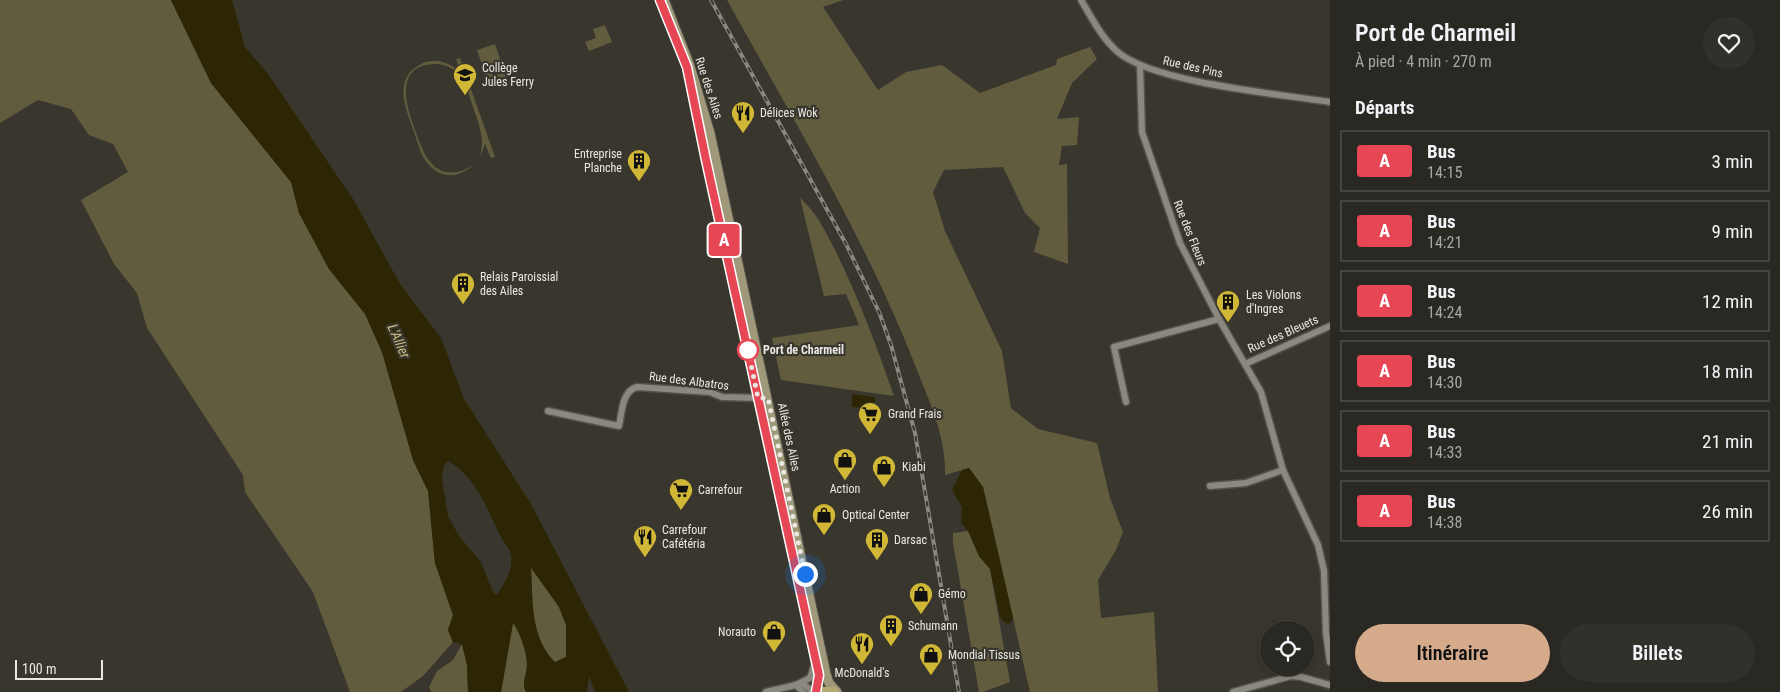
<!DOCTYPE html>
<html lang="fr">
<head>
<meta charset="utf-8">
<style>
  :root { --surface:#2a2822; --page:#32302a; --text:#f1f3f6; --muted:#a5a6a5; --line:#464440; --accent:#d6ab8b }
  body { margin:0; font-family:"Roboto Condensed",sans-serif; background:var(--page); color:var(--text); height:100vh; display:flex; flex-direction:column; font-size:19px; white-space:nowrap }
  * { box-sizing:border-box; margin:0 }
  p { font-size:16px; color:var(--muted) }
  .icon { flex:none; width:28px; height:28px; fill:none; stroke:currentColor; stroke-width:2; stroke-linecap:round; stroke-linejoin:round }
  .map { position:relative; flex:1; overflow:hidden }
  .sheet { display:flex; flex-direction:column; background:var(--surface); width:450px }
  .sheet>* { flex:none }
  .badge { padding:0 10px; border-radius:4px; font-size:18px; line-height:32px }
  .controls { position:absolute; left:1260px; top:621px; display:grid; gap:10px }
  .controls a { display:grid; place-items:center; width:55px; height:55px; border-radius:50%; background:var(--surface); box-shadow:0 2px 8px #0003,0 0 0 1px var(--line); font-size:25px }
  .scale { position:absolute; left:15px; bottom:12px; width:88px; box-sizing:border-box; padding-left:5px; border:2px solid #e9e8e2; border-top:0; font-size:14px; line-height:18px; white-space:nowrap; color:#e9e8e2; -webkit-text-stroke:4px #38362d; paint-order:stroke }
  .you { position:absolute; width:25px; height:25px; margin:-12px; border:4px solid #fff; border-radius:50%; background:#1a73e8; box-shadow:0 0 0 8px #1a73e833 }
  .map>.badge { position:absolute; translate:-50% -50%; box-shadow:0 0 0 2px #fff }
  h2 { padding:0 25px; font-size:19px; line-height:45px }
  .round { display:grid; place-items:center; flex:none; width:52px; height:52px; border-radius:26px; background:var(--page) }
  .summary { display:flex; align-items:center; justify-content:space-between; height:85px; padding:0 25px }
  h1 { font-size:24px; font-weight:600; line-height:38px }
  .button { display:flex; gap:10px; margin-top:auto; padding:10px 25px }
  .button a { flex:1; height:58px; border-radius:30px; background:var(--accent); color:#111; font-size:20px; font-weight:600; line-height:58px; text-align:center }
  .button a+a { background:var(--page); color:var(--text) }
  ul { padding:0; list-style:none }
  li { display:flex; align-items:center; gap:15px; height:62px; margin:0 10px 8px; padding:0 15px; border:2px solid var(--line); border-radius:0px }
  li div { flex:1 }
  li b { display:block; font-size:19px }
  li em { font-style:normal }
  li .badge { min-width:55px; font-weight:700; text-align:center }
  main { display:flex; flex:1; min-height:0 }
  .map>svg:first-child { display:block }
  .green { fill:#625c3f; fill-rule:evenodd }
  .water { fill:#2d2604; fill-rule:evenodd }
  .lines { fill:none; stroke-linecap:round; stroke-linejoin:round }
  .street-casing { stroke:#54524a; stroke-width:9 }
  .secondary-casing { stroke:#54524a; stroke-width:11 }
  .primary-casing { stroke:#54524a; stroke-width:12 }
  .street { stroke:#8b897f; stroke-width:6 }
  .secondary { stroke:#a09979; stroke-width:9 }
  .primary { stroke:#b4a972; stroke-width:10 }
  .rail-casing { stroke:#8a8881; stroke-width:4 }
  .rail { stroke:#38362d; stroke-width:2; stroke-dasharray:5.5; stroke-linecap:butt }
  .line-casing { stroke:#fff; stroke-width:11 }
  .line { stroke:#e74754; stroke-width:8 }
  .walk { stroke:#e9e8e2; stroke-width:5; stroke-dasharray:0 9 }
  .stop-dot { fill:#fff; stroke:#e74754; stroke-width:2.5 }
  .labels { text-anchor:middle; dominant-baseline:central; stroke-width:4.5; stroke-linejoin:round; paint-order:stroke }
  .street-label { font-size:12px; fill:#e9e8e2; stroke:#38362d }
  .poi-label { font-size:12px; fill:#e9e8e2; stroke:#38362d; text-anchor:start }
  .stop-label { font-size:12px; font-weight:bold; fill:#e9e8e2; stroke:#38362d; text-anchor:start }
  .water-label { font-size:14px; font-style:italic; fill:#cdbf83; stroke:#38362d }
</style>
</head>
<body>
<main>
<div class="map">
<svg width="1330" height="692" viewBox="0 0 1330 692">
  <rect width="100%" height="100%" fill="#38362d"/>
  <!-- green -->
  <g class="green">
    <path d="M 0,0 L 171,0 L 211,83 L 291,182 L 299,213 L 329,269 L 365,314 L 382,352 L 413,460 L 428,491 L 435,563 L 453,615 L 448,630 L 453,642 L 423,676 L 401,692 L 350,692 L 313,592 L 245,492 L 243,475 L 147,328 L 137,293 L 114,264 L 81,200 L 128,172 L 113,144 L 89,135 L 71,109 L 38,100 L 0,123 Z"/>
    <path d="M 727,0 L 843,0 L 823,7 L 878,90 L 906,72 L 942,65 L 980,93 L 1056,65 L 1057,59 L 1090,47 L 1097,59 L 1072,83 L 1057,119 L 1079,117 L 1077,145 L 1062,146 L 1059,165 L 1067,164 L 1068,264 L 1034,252 L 1040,228 L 1025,213 L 1003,167 L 944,170 L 933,192 L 945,231 L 1002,351 L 1011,408 L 1038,429 L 1097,443 L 1110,498 L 1123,532 L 1116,550 L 1098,580 L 1101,618 L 1154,612 L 1158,692 L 1030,692 L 983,487 L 969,468 L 945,475 C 946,438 931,405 917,370 C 867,241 794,121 727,0 Z"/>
    <path d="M 605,25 L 612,42 L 589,51 L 585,42 L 596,38 L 593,29 Z"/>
    <path d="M 495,44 L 506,77 L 488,83 L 477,50 Z"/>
    <path d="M 460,58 L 495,157 L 491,158 L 485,144 C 478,170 449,188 428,164 C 420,155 418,143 414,132 C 406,109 392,79 421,64 C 435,57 448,62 460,71 L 456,59 ZM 437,64 C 445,65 452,67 457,73 C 466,81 468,93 472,104 C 479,125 494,158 464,170 C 432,182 422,150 414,127 C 405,101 395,64 437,64 Z"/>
    <path d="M 800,198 C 818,214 825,231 836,252 C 859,299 877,347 894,396 L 781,380 L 772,338 L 859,325 L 846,294 L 824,296 Z"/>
    <path d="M 968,531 L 979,556 L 990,569 L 1010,682 L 983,692 L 979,692 L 953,543 L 953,533 Z"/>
    <path d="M 531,567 L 559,607 L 566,625 L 566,658 L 555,663 C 530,636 533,601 531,567 Z"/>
    <path d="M 513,622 C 520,632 527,652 527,664 C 527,675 521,682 526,692 L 501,692 Z"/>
    <path d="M 462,644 L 467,665 L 468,692 L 431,692 L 429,687 L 437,671 L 453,660 Z"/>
  </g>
  <!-- water -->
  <g class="water">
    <path d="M 171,0 L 232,0 L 245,47 L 268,74 L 353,199 L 400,284 L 441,338 L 464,399 L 531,504 L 629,692 L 595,692 L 589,676 L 587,692 L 526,692 C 521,682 527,675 527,665 C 527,653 520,632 513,623 L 501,692 L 468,692 L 467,665 L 462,644 L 453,642 L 448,630 L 453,615 L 435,563 L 428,491 L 413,460 L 382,352 L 365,314 L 329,269 L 299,213 L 291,182 L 211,83 ZM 448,461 C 478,478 487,511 502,539 C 504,543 509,548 510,552 C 515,568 505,582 497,595 L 493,592 L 481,562 L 459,536 L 448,516 L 442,479 L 444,465 ZM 531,568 L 559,607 L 566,625 L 566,657 L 555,662 C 530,638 533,601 531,568 Z"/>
    <path d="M 852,394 L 875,397 L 875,408 L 852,407 Z"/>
    <path d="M 969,468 L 983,487 L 1013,617 L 1012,621 L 1008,624 L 1004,622 L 1000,617 L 990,569 L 979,556 L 968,531 L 961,523 L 962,507 L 952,490 L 962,470 Z"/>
  </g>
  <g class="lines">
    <!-- street casing -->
    <g class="street-casing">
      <g id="street">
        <path d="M 1081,0 C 1092,18 1102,39 1119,53 C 1157,83 1279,94 1330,102"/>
        <path d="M 1140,65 L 1142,132 L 1180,243 L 1219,319 L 1261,392 L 1283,470 L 1318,545 L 1324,571 L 1326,633 L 1330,662"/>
        <path d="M 1245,364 L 1330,326"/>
        <path d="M 1126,402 L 1114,347 L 1219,319"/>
        <path d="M 548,411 L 619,426 C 622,412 622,391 637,387 L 710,392 L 722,397 L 761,398"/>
        <path d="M 1210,486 L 1246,483 L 1283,470"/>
        <path d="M 802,683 L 813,692"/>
        <path d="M 796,685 L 803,692"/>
        <path d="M 766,692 L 796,685 L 810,678 L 815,663"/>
        <path d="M 1233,692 L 1291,676 L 1301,677 L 1330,685"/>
      </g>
    </g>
    <!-- secondary casing -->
    <g class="secondary-casing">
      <g id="secondary">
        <path d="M 664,0 L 690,66 L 710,133 L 826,674 L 829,683 L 837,692"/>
        <path d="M 692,89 L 819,675 L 816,692"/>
      </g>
    </g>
    <!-- primary casing -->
    <g class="primary-casing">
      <path id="primary" d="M 821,692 L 834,692"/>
    </g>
    <!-- street -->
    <use href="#street" class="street"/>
    <!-- secondary -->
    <use href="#secondary" class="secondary"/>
    <!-- primary -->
    <use href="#primary" class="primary"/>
    <!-- rail casing -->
    <g class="rail-casing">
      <path id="rail" d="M 711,0 L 846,244 L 879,312 L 891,345 L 915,433 L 959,692"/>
    </g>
    <!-- rail -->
    <use href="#rail" class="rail"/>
  </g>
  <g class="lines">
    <!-- line casing -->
    <g class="line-casing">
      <path id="line" d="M 660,0 L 687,67 L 706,160 L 819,675 L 816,692"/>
    </g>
    <!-- line -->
    <use href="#line" class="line"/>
    <!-- walk -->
    <path class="walk" d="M 748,350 L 758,398 L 768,398 L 805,574"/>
  </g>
  <!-- icons -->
  <defs>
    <g id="school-pin" transform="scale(1.25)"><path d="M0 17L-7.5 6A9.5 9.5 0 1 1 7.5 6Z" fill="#d1b736" stroke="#38362d"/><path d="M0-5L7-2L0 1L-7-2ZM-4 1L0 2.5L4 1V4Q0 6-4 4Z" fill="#111"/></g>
    <g id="restaurant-pin" transform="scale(1.25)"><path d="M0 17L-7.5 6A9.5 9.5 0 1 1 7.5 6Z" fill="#d1b736" stroke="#38362d"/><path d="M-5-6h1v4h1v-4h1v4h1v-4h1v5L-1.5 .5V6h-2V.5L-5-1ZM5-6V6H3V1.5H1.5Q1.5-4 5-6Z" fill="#111"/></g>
    <g id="building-pin" transform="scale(1.25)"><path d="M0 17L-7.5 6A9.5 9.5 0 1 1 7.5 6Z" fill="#d1b736" stroke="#38362d"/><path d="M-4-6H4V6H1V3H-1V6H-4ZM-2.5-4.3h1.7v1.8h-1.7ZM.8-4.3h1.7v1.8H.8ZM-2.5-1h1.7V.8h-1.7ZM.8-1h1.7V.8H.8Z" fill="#111"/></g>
    <g id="supermarket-pin" transform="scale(1.25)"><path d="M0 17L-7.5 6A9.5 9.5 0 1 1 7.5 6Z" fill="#d1b736" stroke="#38362d"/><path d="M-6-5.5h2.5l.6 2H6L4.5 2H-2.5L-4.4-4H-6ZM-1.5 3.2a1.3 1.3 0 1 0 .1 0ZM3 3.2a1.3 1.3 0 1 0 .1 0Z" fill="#111"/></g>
    <g id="shop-pin" transform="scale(1.25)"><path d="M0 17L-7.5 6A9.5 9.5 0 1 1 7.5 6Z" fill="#d1b736" stroke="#38362d"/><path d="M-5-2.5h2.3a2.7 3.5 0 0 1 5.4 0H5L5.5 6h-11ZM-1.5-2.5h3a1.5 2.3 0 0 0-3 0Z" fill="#111"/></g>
  </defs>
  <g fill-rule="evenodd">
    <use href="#school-pin" x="465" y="75"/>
    <use href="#restaurant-pin" x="743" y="113"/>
    <use href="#building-pin" x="639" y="161"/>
    <use href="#building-pin" x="463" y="284"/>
    <use href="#building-pin" x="1228" y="302"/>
    <use href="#supermarket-pin" x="870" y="414"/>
    <use href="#shop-pin" x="845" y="460"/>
    <use href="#shop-pin" x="884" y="467"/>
    <use href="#supermarket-pin" x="681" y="490"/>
    <use href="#shop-pin" x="824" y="515"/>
    <use href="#restaurant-pin" x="645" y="537"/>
    <use href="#building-pin" x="877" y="540"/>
    <use href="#shop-pin" x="921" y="594"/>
    <use href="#building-pin" x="891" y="626"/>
    <use href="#shop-pin" x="774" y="632"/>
    <use href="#restaurant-pin" x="862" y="644"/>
    <use href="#shop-pin" x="931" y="655"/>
  </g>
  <!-- markers -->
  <circle class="stop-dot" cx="748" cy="350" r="10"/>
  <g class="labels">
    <!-- street labels -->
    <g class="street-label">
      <text transform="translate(1193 67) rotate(13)">Rue des Pins</text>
      <text transform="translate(709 88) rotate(72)">Rue des Ailes</text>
      <text transform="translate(1190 233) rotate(68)">Rue des Fleurs</text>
      <text transform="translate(1283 334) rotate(-24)">Rue des Bleuets</text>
      <text transform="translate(689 381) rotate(7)">Rue des Albatros</text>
      <text transform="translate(789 437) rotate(78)">Allée des Ailes</text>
    </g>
    <!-- poi labels -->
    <g class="poi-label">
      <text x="482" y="68">Collège<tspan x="482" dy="14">Jules Ferry</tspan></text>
      <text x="760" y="113">Délices Wok</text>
      <text x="622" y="154" text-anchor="end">Entreprise<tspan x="622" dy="14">Planche</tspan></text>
      <text x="480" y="277">Relais Paroissial<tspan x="480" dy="14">des Ailes</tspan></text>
      <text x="1246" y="295">Les Violons<tspan x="1246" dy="14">d'Ingres</tspan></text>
      <text x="888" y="414">Grand Frais</text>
      <text x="902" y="467">Kiabi</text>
      <text x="845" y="489" text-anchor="middle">Action</text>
      <text x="698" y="490">Carrefour</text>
      <text x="842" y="515">Optical Center</text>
      <text x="662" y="530">Carrefour<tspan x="662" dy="14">Cafétéria</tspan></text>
      <text x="894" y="540">Darsac</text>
      <text x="938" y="594">Gémo</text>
      <text x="908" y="626">Schumann</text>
      <text x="756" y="632" text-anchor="end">Norauto</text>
      <text x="948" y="655">Mondial Tissus</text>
      <text x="862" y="673" text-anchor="middle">McDonald's</text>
    </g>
    <!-- stop labels -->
    <g class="stop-label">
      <text x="763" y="350">Port de Charmeil</text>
    </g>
    <!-- water labels -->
    <g class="water-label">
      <text transform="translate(399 341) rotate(66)">L'Allier</text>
    </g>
  </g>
</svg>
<div class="controls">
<a><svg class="icon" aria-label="locate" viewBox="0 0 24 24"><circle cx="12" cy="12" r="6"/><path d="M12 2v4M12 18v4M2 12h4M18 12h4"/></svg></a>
</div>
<div class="scale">100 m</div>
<div class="you" style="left:805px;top:574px"></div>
<b class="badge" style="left:724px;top:240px;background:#e74754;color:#fff">A</b>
</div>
<section class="sheet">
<div class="summary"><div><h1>Port de Charmeil</h1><p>À pied · 4 min · 270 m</p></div><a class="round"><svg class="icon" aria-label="heart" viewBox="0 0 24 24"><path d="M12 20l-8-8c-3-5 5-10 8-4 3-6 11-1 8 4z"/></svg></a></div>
<h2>Départs</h2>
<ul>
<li><span class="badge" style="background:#e74754;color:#fff">A</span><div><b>Bus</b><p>14:15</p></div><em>3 min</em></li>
<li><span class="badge" style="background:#e74754;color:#fff">A</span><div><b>Bus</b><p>14:21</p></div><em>9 min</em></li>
<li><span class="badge" style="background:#e74754;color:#fff">A</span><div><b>Bus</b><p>14:24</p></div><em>12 min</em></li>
<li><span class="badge" style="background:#e74754;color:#fff">A</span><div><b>Bus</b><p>14:30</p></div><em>18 min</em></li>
<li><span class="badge" style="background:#e74754;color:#fff">A</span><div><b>Bus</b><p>14:33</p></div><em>21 min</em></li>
<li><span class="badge" style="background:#e74754;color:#fff">A</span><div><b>Bus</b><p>14:38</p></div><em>26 min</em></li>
</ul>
<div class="button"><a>Itinéraire</a><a>Billets</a></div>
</section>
</main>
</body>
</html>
